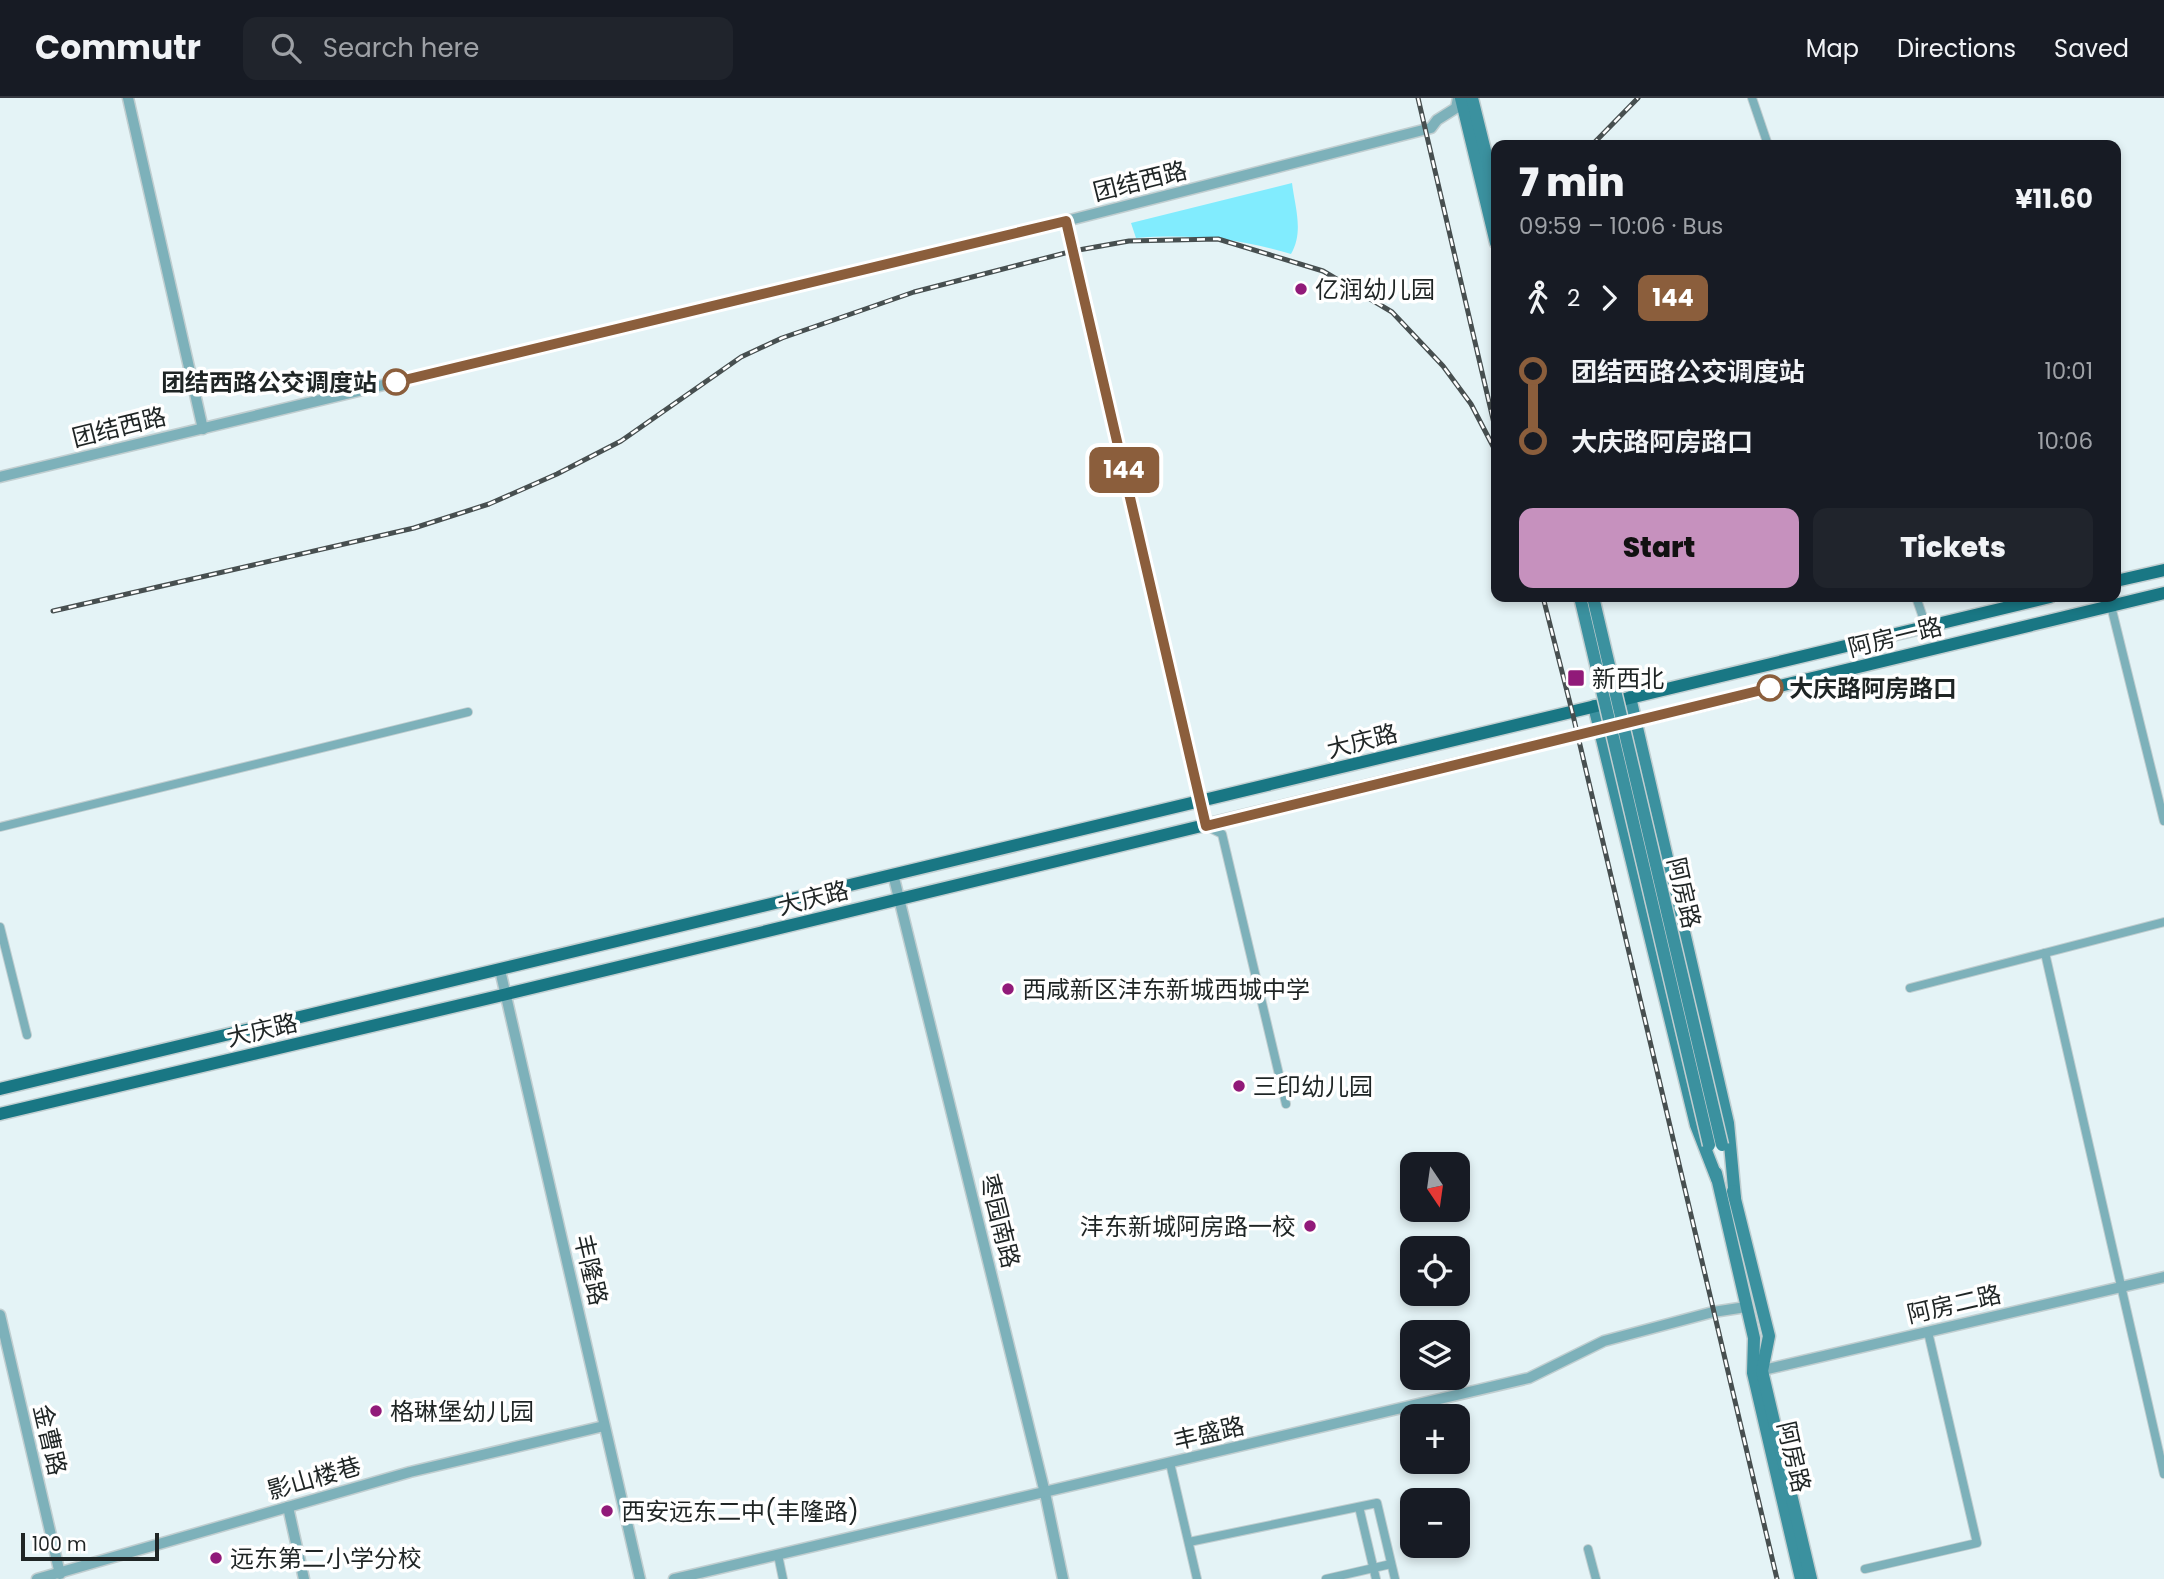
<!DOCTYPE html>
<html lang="en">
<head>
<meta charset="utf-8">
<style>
  :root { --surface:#171b24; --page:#20242c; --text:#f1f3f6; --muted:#9ea1a6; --line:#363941; --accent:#c691be }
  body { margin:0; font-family:Poppins,"Noto Sans SC",sans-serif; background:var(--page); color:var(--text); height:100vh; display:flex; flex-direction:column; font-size:26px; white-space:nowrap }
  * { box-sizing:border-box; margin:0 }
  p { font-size:23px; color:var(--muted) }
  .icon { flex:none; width:38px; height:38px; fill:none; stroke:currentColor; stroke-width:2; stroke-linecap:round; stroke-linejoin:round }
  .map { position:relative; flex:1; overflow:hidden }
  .side { position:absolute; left:1491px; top:42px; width:630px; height:462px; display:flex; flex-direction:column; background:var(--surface); border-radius:14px; box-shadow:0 4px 10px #0003 }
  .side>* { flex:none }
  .badge { padding:0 14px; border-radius:10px; font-size:24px; line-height:46px }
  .needle { width:46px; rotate:167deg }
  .fabs { position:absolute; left:1400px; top:1054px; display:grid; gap:14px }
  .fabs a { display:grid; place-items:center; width:70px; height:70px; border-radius:14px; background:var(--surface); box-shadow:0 4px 10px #0003; font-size:35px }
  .scale { position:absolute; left:21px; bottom:18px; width:138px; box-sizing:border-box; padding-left:7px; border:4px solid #1f2525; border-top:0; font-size:19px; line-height:24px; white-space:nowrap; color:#1f2525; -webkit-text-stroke:5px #fff; paint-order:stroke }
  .map>.badge { position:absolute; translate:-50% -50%; box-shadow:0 0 0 4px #fff }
  .legs { display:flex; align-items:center; gap:10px; height:77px; padding:0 28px; font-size:23px }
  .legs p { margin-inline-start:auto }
  .headline { display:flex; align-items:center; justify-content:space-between; height:119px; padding:0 28px }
  h1 { font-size:38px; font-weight:800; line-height:52px }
  .button { display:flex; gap:14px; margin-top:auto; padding:14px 28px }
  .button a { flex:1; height:80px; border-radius:14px; background:var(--accent); color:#111; font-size:28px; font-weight:800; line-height:80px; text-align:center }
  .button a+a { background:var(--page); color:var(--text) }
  ul { padding:0 28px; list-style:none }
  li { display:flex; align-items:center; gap:24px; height:70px; font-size:26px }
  li i { display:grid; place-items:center; width:10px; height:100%; margin:0 9px; background:currentColor }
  li i::after { content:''; width:18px; height:18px; margin:-9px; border:5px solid; border-radius:50%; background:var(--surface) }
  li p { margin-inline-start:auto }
  li:first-child i { background:linear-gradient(#0000 50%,currentColor 0) }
  li:last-child i { background:linear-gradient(currentColor 50%,#0000 0) }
  header { display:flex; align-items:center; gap:42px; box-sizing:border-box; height:98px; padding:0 35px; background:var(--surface); border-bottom:2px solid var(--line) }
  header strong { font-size:33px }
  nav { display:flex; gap:38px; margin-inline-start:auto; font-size:24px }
  .search { width:490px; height:63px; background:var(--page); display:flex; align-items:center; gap:18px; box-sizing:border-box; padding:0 24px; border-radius:14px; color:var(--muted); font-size:26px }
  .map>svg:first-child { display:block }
  .green { fill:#81ecfe }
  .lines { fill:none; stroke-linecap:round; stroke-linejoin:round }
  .minor-casing { stroke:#c1ced0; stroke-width:10 }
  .tertiary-casing { stroke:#c1ced0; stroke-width:13 }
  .secondary-casing { stroke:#c1ced0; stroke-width:15 }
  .primary-casing { stroke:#c1ced0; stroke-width:15 }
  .minor { stroke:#7db1ba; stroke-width:8 }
  .tertiary { stroke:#7db1ba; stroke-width:10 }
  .secondary { stroke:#3b919f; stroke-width:12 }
  .primary { stroke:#197784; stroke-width:12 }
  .rail-casing { stroke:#474f50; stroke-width:5 }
  .rail { stroke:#fff; stroke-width:2.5; stroke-dasharray:8; stroke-linecap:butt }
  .secondary-bridge-casing { stroke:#c1ced0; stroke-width:15; stroke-linecap:butt }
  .secondary-bridge { stroke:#3b919f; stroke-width:12 }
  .line-1-casing { stroke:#fff; stroke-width:16 }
  .line-1 { stroke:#8b5e3c; stroke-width:10 }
  .poi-dot { fill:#911a79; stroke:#fff; stroke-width:2.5 }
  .stop-1-dot { fill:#fff; stroke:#8b5e3c; stroke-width:3.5 }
  .labels { text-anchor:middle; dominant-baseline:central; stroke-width:7; stroke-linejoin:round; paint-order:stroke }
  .street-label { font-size:24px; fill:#1f2525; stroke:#fff }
  .poi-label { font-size:24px; fill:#1f2525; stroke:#fff; text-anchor:start }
  .stop-label { font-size:24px; font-weight:bold; fill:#1f2525; stroke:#fff; text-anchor:end }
</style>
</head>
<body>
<header>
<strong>Commutr</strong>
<div class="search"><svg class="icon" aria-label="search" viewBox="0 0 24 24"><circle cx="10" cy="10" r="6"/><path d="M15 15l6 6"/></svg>Search here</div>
<nav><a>Map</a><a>Directions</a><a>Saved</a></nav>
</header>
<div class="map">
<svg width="2164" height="1481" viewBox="0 0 2164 1481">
  <rect width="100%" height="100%" fill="#e4f3f6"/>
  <!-- green -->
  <path class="green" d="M 1292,85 C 1295,109 1304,134 1291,156 C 1239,140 1189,136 1136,140 L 1131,125 Z"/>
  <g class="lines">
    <!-- minor casing -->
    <g class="minor-casing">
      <g id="minor">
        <path d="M 1752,0 L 1768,47"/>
        <path d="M 1916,499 L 1926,528"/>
        <path d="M 2111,508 L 2164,723"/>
        <path d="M 1206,728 L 1222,736 L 1286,1006"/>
        <path d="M 0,729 L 468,614"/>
        <path d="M 0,829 L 27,937"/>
        <path d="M 2045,855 L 2164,1376"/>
        <path d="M 1910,890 L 2164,824"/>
        <path d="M 1170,1365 L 1197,1481"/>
        <path d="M 1359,1409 L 1376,1481"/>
        <path d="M 1189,1444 L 1377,1405 L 1395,1481"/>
        <path d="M 1588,1451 L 1596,1481"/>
        <path d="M 778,1457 L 783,1481"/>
        <path d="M 1865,1471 L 1977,1445 L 1928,1234"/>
        <path d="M 1326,1481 L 1391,1466"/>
      </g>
    </g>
    <!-- tertiary casing -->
    <g class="tertiary-casing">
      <g id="tertiary">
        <path d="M 128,0 L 203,331"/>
        <path d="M 1066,123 L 1206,728"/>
        <path d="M 0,379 L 1066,123 L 1431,30 L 1437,22 L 1456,10 L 1458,0"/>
        <path d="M 893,776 L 1045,1395 L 1063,1481"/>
        <path d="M 500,872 L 640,1481"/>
        <path d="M 0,1217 L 60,1476"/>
        <path d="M 1755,1274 L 2164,1179"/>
        <path d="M 288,1409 L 304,1481"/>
        <path d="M 37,1481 L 410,1374 L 604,1328"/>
        <path d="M 674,1481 L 1529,1280 L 1604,1243 L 1713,1214 L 1746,1209"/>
      </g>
    </g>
    <!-- secondary casing -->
    <g class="secondary-casing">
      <g id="secondary">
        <path d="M 1461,0 L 1496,145"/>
        <path d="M 1472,0 L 1496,97"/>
        <path d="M 1630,599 L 1728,1025 L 1735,1100"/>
        <path d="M 1594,608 L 1696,1027 L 1717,1081"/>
        <path d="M 1716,1075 L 1754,1240 L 1753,1275 L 1801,1481"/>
        <path d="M 1733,1093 L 1769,1238 L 1762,1273 L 1811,1481"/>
      </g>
    </g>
    <!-- primary casing -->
    <g class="primary-casing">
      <g id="primary">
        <path d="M 2116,483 L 2164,472"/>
        <path d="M 0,991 L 2050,499"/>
        <path d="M 0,1016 L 507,896 L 2164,495"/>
      </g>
    </g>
    <!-- minor -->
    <use href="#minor" class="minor"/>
    <!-- tertiary -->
    <use href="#tertiary" class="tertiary"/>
    <!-- secondary -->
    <use href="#secondary" class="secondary"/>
    <!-- primary -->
    <use href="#primary" class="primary"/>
    <!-- rail casing -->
    <g class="rail-casing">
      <g id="rail">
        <path d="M 1418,0 L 1496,334"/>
        <path d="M 1592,47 L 1638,0"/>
        <path d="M 1543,499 L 1572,613 L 1777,1481"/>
        <path d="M 53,513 L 414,430 L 489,406 L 557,376 L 621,343 L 741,259 L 782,240 L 914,194 L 1073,153 L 1129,143 L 1218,141 L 1323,173 L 1392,214 L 1443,268 L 1471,306 L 1496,354"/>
      </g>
    </g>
    <!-- rail -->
    <use href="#rail" class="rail"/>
    <!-- secondary-bridge casing -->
    <g class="secondary-bridge-casing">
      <g id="secondary-bridge">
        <path d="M 1580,499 L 1709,1047"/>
        <path d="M 1593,499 L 1722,1047"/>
      </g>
    </g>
    <!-- secondary-bridge -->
    <use href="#secondary-bridge" class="secondary-bridge"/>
  </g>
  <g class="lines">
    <!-- line-1 casing -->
    <g class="line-1-casing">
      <path id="line-1" d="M 396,284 L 1066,123 L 1206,728 L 1770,590"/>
    </g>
    <!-- line-1 -->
    <use href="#line-1" class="line-1"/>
  </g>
  <!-- markers -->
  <g class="poi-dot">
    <circle cx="1301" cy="191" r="7"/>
    <rect x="1567" y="571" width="18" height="18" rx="3.5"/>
    <circle cx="1008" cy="891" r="7"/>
    <circle cx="1239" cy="988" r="7"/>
    <circle cx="1310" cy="1128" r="7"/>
    <circle cx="376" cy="1313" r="7"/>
    <circle cx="607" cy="1413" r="7"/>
    <circle cx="216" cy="1460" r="7"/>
  </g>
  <g class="stop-1-dot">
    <circle cx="396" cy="284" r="12"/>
    <circle cx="1770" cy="590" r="12"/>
  </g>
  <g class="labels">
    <!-- street labels -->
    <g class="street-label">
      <text transform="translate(1140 83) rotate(-14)">团结西路</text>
      <text transform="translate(119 329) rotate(-14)">团结西路</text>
      <text transform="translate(1895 539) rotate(-14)">阿房一路</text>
      <text transform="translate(1362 643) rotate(-14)">大庆路</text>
      <text transform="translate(1684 795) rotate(77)">阿房路</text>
      <text transform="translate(813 800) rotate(-14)">大庆路</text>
      <text transform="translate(262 932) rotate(-13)">大庆路</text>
      <text transform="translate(1000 1123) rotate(76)">枣园南路</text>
      <text transform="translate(591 1172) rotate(77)">丰隆路</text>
      <text transform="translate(1954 1206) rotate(-13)">阿房二路</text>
      <text transform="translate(1209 1335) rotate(-13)">丰盛路</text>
      <text transform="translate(50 1342) rotate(77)">金曹路</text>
      <text transform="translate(1794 1359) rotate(77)">阿房路</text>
      <text transform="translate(314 1380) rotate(-16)">影山楼巷</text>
    </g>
    <!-- poi labels -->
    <g class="poi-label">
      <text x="1315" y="191">亿润幼儿园</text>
      <text x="1592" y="580">新西北</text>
      <text x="1022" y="891">西咸新区沣东新城西城中学</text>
      <text x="1253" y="988">三印幼儿园</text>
      <text x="1296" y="1128" text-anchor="end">沣东新城阿房路一校</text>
      <text x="390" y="1313">格琳堡幼儿园</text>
      <text x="621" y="1413">西安远东二中(丰隆路)</text>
      <text x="230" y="1460">远东第二小学分校</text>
    </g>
    <!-- stop labels -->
    <g class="stop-label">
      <text x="377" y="284">团结西路公交调度站</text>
      <text x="1789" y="590" text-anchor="start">大庆路阿房路口</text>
    </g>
  </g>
</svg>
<div class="fabs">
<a><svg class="needle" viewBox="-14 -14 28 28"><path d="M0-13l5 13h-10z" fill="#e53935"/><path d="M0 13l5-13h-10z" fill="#9ea1a6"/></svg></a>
<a><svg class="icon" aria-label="locate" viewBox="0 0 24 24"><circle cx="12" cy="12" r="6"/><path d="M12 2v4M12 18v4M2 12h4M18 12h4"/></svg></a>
<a><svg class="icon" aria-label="layers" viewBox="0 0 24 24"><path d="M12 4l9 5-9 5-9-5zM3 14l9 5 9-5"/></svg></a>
<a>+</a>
<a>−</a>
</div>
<div class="scale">100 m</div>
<b class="badge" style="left:1124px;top:372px;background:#8b5e3c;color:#fff">144</b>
<section class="side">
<div class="headline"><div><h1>7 min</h1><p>09:59 – 10:06 · Bus</p></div><b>¥11.60</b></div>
<div class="legs"><svg class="icon" aria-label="walk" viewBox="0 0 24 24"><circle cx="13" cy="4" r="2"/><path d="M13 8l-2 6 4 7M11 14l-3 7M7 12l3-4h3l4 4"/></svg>2<svg class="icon" aria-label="forward" viewBox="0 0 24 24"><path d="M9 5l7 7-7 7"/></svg><b class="badge" style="background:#8b5e3c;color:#fff">144</b></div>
<ul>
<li><i style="color:#8b5e3c"></i><b>团结西路公交调度站</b><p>10:01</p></li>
<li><i style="color:#8b5e3c"></i><b>大庆路阿房路口</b><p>10:06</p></li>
</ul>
<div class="button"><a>Start</a><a>Tickets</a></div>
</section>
</div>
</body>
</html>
